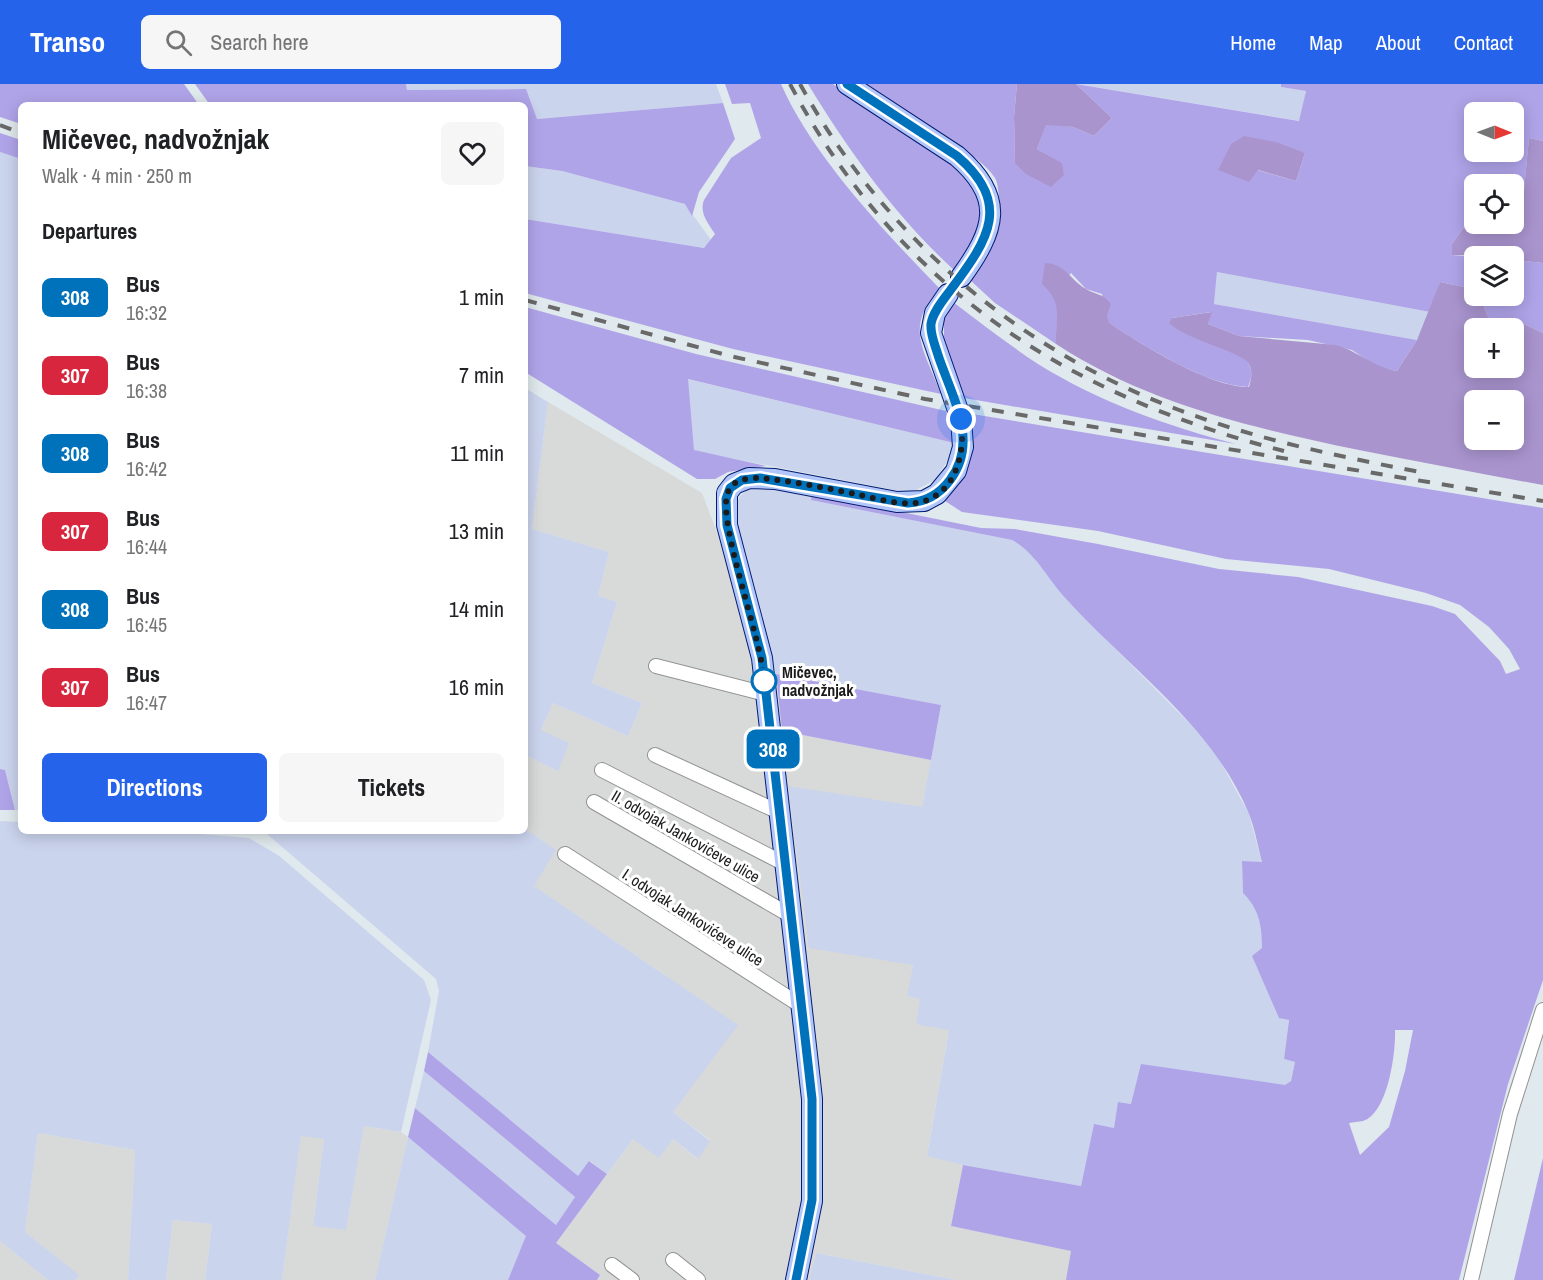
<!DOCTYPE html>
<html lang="en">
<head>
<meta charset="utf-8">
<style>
  :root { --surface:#fff; --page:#f6f6f6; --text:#202124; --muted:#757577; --accent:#2563eb }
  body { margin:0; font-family:"Archivo Narrow",sans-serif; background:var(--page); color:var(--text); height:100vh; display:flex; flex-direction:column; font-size:22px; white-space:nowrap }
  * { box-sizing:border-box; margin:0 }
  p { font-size:20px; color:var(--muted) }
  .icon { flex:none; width:33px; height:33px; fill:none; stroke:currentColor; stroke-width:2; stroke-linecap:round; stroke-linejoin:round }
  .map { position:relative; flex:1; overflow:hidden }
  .side { position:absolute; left:18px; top:18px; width:510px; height:732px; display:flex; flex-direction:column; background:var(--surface); border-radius:9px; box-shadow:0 3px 15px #0003 }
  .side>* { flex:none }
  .badge { padding:0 12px; border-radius:9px; font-size:21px; line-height:39px }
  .needle { width:39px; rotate:91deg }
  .controls { position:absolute; left:1464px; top:18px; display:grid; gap:12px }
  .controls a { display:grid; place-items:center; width:60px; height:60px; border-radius:9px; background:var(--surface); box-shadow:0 3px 15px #0003; font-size:30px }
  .you { position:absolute; width:30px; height:30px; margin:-15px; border:4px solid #fff; border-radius:50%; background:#1a73e8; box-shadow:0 0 0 9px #1a73e833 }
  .map>.badge { position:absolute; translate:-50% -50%; box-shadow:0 0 0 3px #fff }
  h2 { padding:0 24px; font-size:22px; line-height:54px }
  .round { display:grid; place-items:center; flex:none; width:63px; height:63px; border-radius:9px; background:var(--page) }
  .head { display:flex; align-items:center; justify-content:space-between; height:102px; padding:0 24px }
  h1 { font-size:28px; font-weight:700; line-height:45px }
  .cta { display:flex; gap:12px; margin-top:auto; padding:12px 24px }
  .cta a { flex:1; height:69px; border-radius:9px; background:var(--accent); color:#fff; font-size:24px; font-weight:700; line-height:69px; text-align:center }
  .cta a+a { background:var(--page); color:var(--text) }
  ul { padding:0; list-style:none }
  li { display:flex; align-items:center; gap:18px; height:78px; padding:0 24px }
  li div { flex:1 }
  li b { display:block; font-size:22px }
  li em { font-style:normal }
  li .badge { min-width:66px; font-weight:700; text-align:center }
  header { display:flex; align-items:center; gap:36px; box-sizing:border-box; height:84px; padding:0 30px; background:var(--accent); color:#fff }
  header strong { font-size:28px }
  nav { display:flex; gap:33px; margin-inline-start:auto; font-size:21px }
  .search { width:420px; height:54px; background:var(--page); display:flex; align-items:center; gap:15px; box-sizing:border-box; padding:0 21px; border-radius:9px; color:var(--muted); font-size:22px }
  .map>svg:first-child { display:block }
  .residential { fill:#d8d9d9 }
  .farmland { fill:#cbd4ed }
  .grass { fill:#b0a4e9; fill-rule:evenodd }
  .forest { fill:#a994ce; fill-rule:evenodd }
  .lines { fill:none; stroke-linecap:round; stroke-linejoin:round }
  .street-casing { stroke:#929292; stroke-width:16 }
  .secondary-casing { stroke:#031c72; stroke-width:22 }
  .street { stroke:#fff; stroke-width:14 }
  .secondary { stroke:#b1c6fa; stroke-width:20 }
  .rail { stroke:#696969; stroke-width:4; stroke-dasharray:12 12; stroke-linecap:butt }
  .line-casing { stroke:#fff; stroke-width:14 }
  .line { stroke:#0072bc; stroke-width:9 }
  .walk { stroke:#1b1b1b; stroke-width:6; stroke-dasharray:0 10.8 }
  .stop-dot { fill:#fff; stroke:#0072bc; stroke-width:3 }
  .labels { text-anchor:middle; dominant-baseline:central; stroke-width:6; stroke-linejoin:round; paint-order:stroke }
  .stop-label { font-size:16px; font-weight:bold; fill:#1b1b1b; stroke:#fff; text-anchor:start }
  .street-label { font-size:16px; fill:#1b1b1b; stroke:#fff }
</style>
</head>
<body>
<header>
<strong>Transo</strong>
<div class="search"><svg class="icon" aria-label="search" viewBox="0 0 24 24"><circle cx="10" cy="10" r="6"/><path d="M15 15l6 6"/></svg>Search here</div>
<nav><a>Home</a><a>Map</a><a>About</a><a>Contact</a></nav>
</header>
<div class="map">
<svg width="1543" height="1196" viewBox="0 0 1543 1196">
  <rect width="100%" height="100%" fill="#e0e9ed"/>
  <!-- residential -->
  <g class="residential">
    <path d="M 548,318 L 702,409 L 718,451 L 735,448 L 776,590 L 782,647 L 931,676 L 922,723 L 913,881 L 908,912 L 920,915 L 949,945 L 927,1071 L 963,1081 L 951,1142 L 1072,1167 L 1066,1196 L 956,1196 L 816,1169 L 809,1196 L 597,1196 L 600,1191 L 556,1159 L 633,1055 L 673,1055 L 697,1075 L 710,1056 L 673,1028 L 678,1021 L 668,893 L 533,802 L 555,766 L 525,745 L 525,671 L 558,687 L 541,646 L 553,619 L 628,652 L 642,619 L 592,599 L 617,518 L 598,512 L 609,468 L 532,445 Z"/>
    <path d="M 364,1042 L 401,1048 L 408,1053 L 375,1196 L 282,1196 L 301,1051 L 324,1055 L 313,1141 L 346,1145 Z"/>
    <path d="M 38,1049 L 135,1066 L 128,1196 L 75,1196 L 78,1191 L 25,1148 Z"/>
    <path d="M 173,1136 L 212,1140 L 205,1196 L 166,1196 Z"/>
    <path d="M 0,1157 L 48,1196 L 0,1196 Z"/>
  </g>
  <!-- farmland -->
  <g class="farmland">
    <path d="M 406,0 L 716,0 L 723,19 L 537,35 L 525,5 L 407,6 Z"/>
    <path d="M 1077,0 L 1281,0 L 1281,3 L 1306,7 L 1300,37 Z"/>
    <path d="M 0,68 L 21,75 L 21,726 L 15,726 L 5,686 L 0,685 Z"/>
    <path d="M 525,82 L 562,87 L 685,120 L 711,156 L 704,164 L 525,135 Z"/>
    <path d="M 1217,188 L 1430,228 L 1417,256 L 1214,220 Z"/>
    <path d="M 687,295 L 954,359 L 952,370 L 935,396 L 914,407 L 904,408 L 694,367 Z"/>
    <path d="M 525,304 L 548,318 L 532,445 L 609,468 L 598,512 L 617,518 L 592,599 L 642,619 L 628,652 L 553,619 L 541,646 L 569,659 L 558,687 L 525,671 Z"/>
    <path d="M 758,403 L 812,410 L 812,416 L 1012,456 L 1027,464 L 1066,515 L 1193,643 L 1219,675 L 1249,730 L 1262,779 L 1242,777 L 1243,809 L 1256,822 L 1262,845 L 1262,864 L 1289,935 L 1284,975 L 1295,978 L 1291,997 L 1286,1001 L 1131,1020 L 1119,1018 L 1114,1044 L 1094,1041 L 1081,1102 L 963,1081 L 927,1072 L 949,946 L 916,940 L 920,915 L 907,912 L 913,881 L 809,864 L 788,702 L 922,723 L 941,621 L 776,590 L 735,448 L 735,423 L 740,412 L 748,405 Z"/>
    <path d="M 0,737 L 21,738 L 21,747 L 163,747 L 249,754 L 278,771 L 424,896 L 431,916 L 401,1048 L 364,1042 L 346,1146 L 313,1142 L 324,1055 L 301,1052 L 282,1196 L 205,1196 L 212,1140 L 173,1136 L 166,1196 L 128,1196 L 135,1066 L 38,1049 L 25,1148 L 79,1191 L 75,1196 L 48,1196 L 0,1157 Z"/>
    <path d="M 525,745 L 556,766 L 534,802 L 738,941 L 673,1028 L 710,1057 L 698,1075 L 673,1055 L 659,1074 L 633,1055 L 607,1090 L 590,1077 L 578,1093 L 428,968 L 439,907 L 436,895 L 267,750 L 268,747 Z"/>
    <path d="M 424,987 L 575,1113 L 556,1141 L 415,1024 Z"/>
    <path d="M 408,1053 L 527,1152 L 508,1196 L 375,1196 Z"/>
    <path d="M 816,1169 L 956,1196 L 809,1196 Z"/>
  </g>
  <!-- grass -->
  <g class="grass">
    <path d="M 0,0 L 184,0 L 199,21 L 21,21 L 21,40 L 0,33 Z"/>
    <path d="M 195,0 L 406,0 L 407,6 L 526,5 L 537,35 L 723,19 L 735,55 L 699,108 L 692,132 L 685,120 L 562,87 L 525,82 L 525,21 L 210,21 Z"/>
    <path d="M 725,0 L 781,0 C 813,73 885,148 940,205 C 903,243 925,267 941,310 L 733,265 L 525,209 L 525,135 L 704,164 L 715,150 C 708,139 699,129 704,116 L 731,74 L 761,54 L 750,19 L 732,20 Z"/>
    <path d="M 808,0 L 833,0 L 858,19 L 919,56 L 963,87 L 978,110 L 982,140 L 956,188 C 896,133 850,69 808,0 Z"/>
    <path d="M 859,0 L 1017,0 L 1014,33 L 1015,79 L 1061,79 L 1037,65 L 1046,40 L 1073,43 L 1094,52 L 1112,34 L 1076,0 L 1299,37 L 1306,7 L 1281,3 L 1281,0 L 1543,0 L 1543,57 L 1529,54 L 1524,106 L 1514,103 L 1514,100 L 1474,100 L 1474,129 L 1452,160 L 1452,171 L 1474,173 L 1474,205 L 1440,198 L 1430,228 L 1217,188 L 1214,220 L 1417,256 L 1397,287 L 1378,283 L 1352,266 L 1308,256 L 1239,252 L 1208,240 L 1211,228 L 1172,234 C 1186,242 1242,268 1249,280 C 1253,288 1251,296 1248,303 C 1207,302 1144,261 1108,239 L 1102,210 L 1086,205 L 1071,189 L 1054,210 L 1058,219 L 1056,260 L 995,219 L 970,196 C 992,170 1003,147 999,112 C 998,107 998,99 995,94 C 980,68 888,18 859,0 ZM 1474,28 L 1514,28 L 1514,68 L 1474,68 ZM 1305,69 L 1296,97 L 1257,86 Z"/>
    <path d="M 0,49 L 21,56 L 21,75 L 0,68 Z"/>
    <path d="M 1514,176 L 1543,179 L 1543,249 L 1520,238 L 1491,240 L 1484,223 L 1485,212 L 1514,212 Z"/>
    <path d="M 953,218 C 981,239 1009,261 1038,280 C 1099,318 1167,342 1236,360 L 964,314 L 944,260 L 944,233 Z"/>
    <path d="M 525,223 L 696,270 L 946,327 L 954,359 L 688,295 L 694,366 L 766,382 L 728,388 L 715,395 L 697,395 L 525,288 Z"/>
    <path d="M 966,329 L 1543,424 L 1543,896 L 1508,1000 L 1459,1196 L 1066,1196 L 1071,1167 L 951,1142 L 963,1081 L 1081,1102 L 1094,1040 L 1114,1044 L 1118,1018 L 1131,1020 L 1141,980 L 1285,1001 L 1291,997 L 1295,978 L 1284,975 L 1289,936 L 1279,934 L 1252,872 L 1262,864 C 1262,841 1259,825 1243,809 L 1242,777 L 1262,778 C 1258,763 1255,745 1249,730 C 1213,642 1129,584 1067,516 C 1048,496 1036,469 1012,456 L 811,416 L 812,410 L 981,444 L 1015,445 L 1098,460 L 1219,485 L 1298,493 L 1432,522 L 1455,530 L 1500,577 L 1506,590 L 1520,585 L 1509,565 L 1489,543 L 1460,521 L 1426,509 L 1329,485 L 1226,475 L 1098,447 L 962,428 L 945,417 C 974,380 972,374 966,329 ZM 1395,946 L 1413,946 L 1405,987 L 1389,1043 L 1360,1071 L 1349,1039 C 1353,1038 1359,1038 1363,1037 C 1388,1029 1396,968 1395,946 Z"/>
    <path d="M 776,590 L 941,621 L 931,676 L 782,647 Z"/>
    <path d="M 0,685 L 5,686 L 15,726 L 0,726 Z"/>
    <path d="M 428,968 L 578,1092 L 589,1077 L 607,1090 L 556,1159 L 600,1191 L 597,1196 L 508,1196 L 526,1152 L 408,1053 L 415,1024 L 556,1141 L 575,1113 L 424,987 Z"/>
    <path d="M 1543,1074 L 1543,1196 L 1514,1196 Z"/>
  </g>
  <!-- forest -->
  <g class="forest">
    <path d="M 1017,0 L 1076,0 L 1112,34 L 1094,52 L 1073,43 L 1046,41 L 1037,65 L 1062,79 L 1064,91 L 1051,103 L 1026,90 L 1015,79 L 1014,33 Z"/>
    <path d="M 1244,52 L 1276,58 L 1305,69 L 1296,97 L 1258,86 L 1249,98 L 1218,86 L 1231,60 Z"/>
    <path d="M 1529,54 L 1543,57 L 1543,179 L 1514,176 L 1514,172 L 1452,171 L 1452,160 L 1474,129 L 1474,140 L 1514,140 L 1514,103 L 1524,105 Z"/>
    <path d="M 1045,179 C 1066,180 1070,196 1086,205 C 1098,212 1101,208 1111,220 L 1107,231 L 1109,239 C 1141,260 1211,304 1249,303 C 1251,296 1253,287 1249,280 C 1241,267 1188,257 1169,239 L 1172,234 L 1212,228 L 1208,240 L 1239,252 L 1336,261 C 1360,268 1371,282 1397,287 L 1417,256 L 1440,198 L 1474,205 L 1474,212 L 1485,212 L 1484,223 L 1491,240 L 1520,238 L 1543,249 L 1543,401 C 1482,390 1421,378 1359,366 C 1253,344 1148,320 1056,260 C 1055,233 1064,220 1042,200 ZM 1514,244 L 1514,284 L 1474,284 L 1474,244 ZM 1514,316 L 1514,356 L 1474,356 L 1474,316 Z"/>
  </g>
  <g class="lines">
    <!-- street casing -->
    <g class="street-casing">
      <g id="street">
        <path d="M 656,582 L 766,610"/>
        <path d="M 655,671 L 781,729"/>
        <path d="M 602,686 L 787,781"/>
        <path d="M 594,718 L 793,833"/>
        <path d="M 565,770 L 803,923"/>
        <path d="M 673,1176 L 698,1196"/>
        <path d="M 612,1181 L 632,1196"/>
        <path d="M 1471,1196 L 1510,1030 L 1543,926"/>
      </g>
    </g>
    <!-- secondary casing -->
    <g class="secondary-casing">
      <g id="secondary">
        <path d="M 847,0 L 957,72 C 1006,114 995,146 961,193"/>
        <path d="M 796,1196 L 812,1117 L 812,1015 L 762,574 L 727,441 L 727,409 L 734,400 L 749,394 L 775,395 L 897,418 L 924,417 L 937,410 L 956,387 L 963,363 L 961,335 L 931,249 L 935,229 L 948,210"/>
      </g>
    </g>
    <!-- street -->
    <use href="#street" class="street"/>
    <!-- secondary -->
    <use href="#secondary" class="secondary"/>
    <!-- rail -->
    <g class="rail">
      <path d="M 790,0 C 898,203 1065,311 1284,367"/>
      <path d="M 800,0 C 884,153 1017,265 1179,326 C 1258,356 1342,373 1425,389"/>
      <path d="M 0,41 L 21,49"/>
      <path d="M 525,216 L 730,272 L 925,315 L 1543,417"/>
    </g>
  </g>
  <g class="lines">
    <!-- line casing -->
    <g class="line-casing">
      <path id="line" d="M 796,1196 L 812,1116 L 812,1015 L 762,574 L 727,441 L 726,415 L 730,404 L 742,396 L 760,394 L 908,419 C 926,418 939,411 950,396 C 980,357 951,311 938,271 C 935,261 930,250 931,240 C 933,227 945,214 952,204 C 989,155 1012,119 957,72 L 847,0"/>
    </g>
    <!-- line -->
    <use href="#line" class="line"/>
    <!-- walk -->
    <path class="walk" d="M 764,597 C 762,554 716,436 728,408 C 733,395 748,394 760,394 C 792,397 824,404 856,410 C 875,414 896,421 915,419 C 956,414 966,368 961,335"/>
  </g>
  <!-- markers -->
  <circle class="stop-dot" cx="764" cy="597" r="12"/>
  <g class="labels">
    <!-- stop labels -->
    <g class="stop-label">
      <text x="782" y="588">Mičevec,<tspan x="782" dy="18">nadvožnjak</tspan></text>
    </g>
    <!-- street labels -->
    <g class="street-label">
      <text transform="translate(686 752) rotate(30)">II. odvojak Jankovićeve ulice</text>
      <text transform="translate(693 833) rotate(33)">I. odvojak Jankovićeve ulice</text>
    </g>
  </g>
</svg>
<div class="controls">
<a><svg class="needle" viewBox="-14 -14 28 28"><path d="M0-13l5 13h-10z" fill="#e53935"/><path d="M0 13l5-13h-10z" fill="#757577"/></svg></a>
<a><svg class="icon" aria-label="locate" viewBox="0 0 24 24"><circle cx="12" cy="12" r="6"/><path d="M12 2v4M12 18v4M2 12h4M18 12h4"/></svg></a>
<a><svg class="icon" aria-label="layers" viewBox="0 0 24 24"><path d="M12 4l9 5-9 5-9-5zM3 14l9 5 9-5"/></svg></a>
<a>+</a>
<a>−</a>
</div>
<div class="you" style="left:961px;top:335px"></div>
<b class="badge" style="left:773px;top:665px;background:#0072bc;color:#fff">308</b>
<section class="side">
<div class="head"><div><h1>Mičevec, nadvožnjak</h1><p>Walk · 4 min · 250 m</p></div><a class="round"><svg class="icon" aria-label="heart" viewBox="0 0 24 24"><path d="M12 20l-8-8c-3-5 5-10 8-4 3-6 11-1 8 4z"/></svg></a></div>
<h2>Departures</h2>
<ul>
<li><span class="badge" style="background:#0072bc;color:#fff">308</span><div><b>Bus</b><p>16:32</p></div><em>1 min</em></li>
<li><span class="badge" style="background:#d7263d;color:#fff">307</span><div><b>Bus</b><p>16:38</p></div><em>7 min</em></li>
<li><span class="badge" style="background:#0072bc;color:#fff">308</span><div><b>Bus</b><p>16:42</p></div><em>11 min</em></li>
<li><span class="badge" style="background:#d7263d;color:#fff">307</span><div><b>Bus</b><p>16:44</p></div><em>13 min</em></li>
<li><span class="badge" style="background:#0072bc;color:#fff">308</span><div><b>Bus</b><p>16:45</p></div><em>14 min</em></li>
<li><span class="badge" style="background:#d7263d;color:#fff">307</span><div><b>Bus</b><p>16:47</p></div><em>16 min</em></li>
</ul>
<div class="cta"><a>Directions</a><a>Tickets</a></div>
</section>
</div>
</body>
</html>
